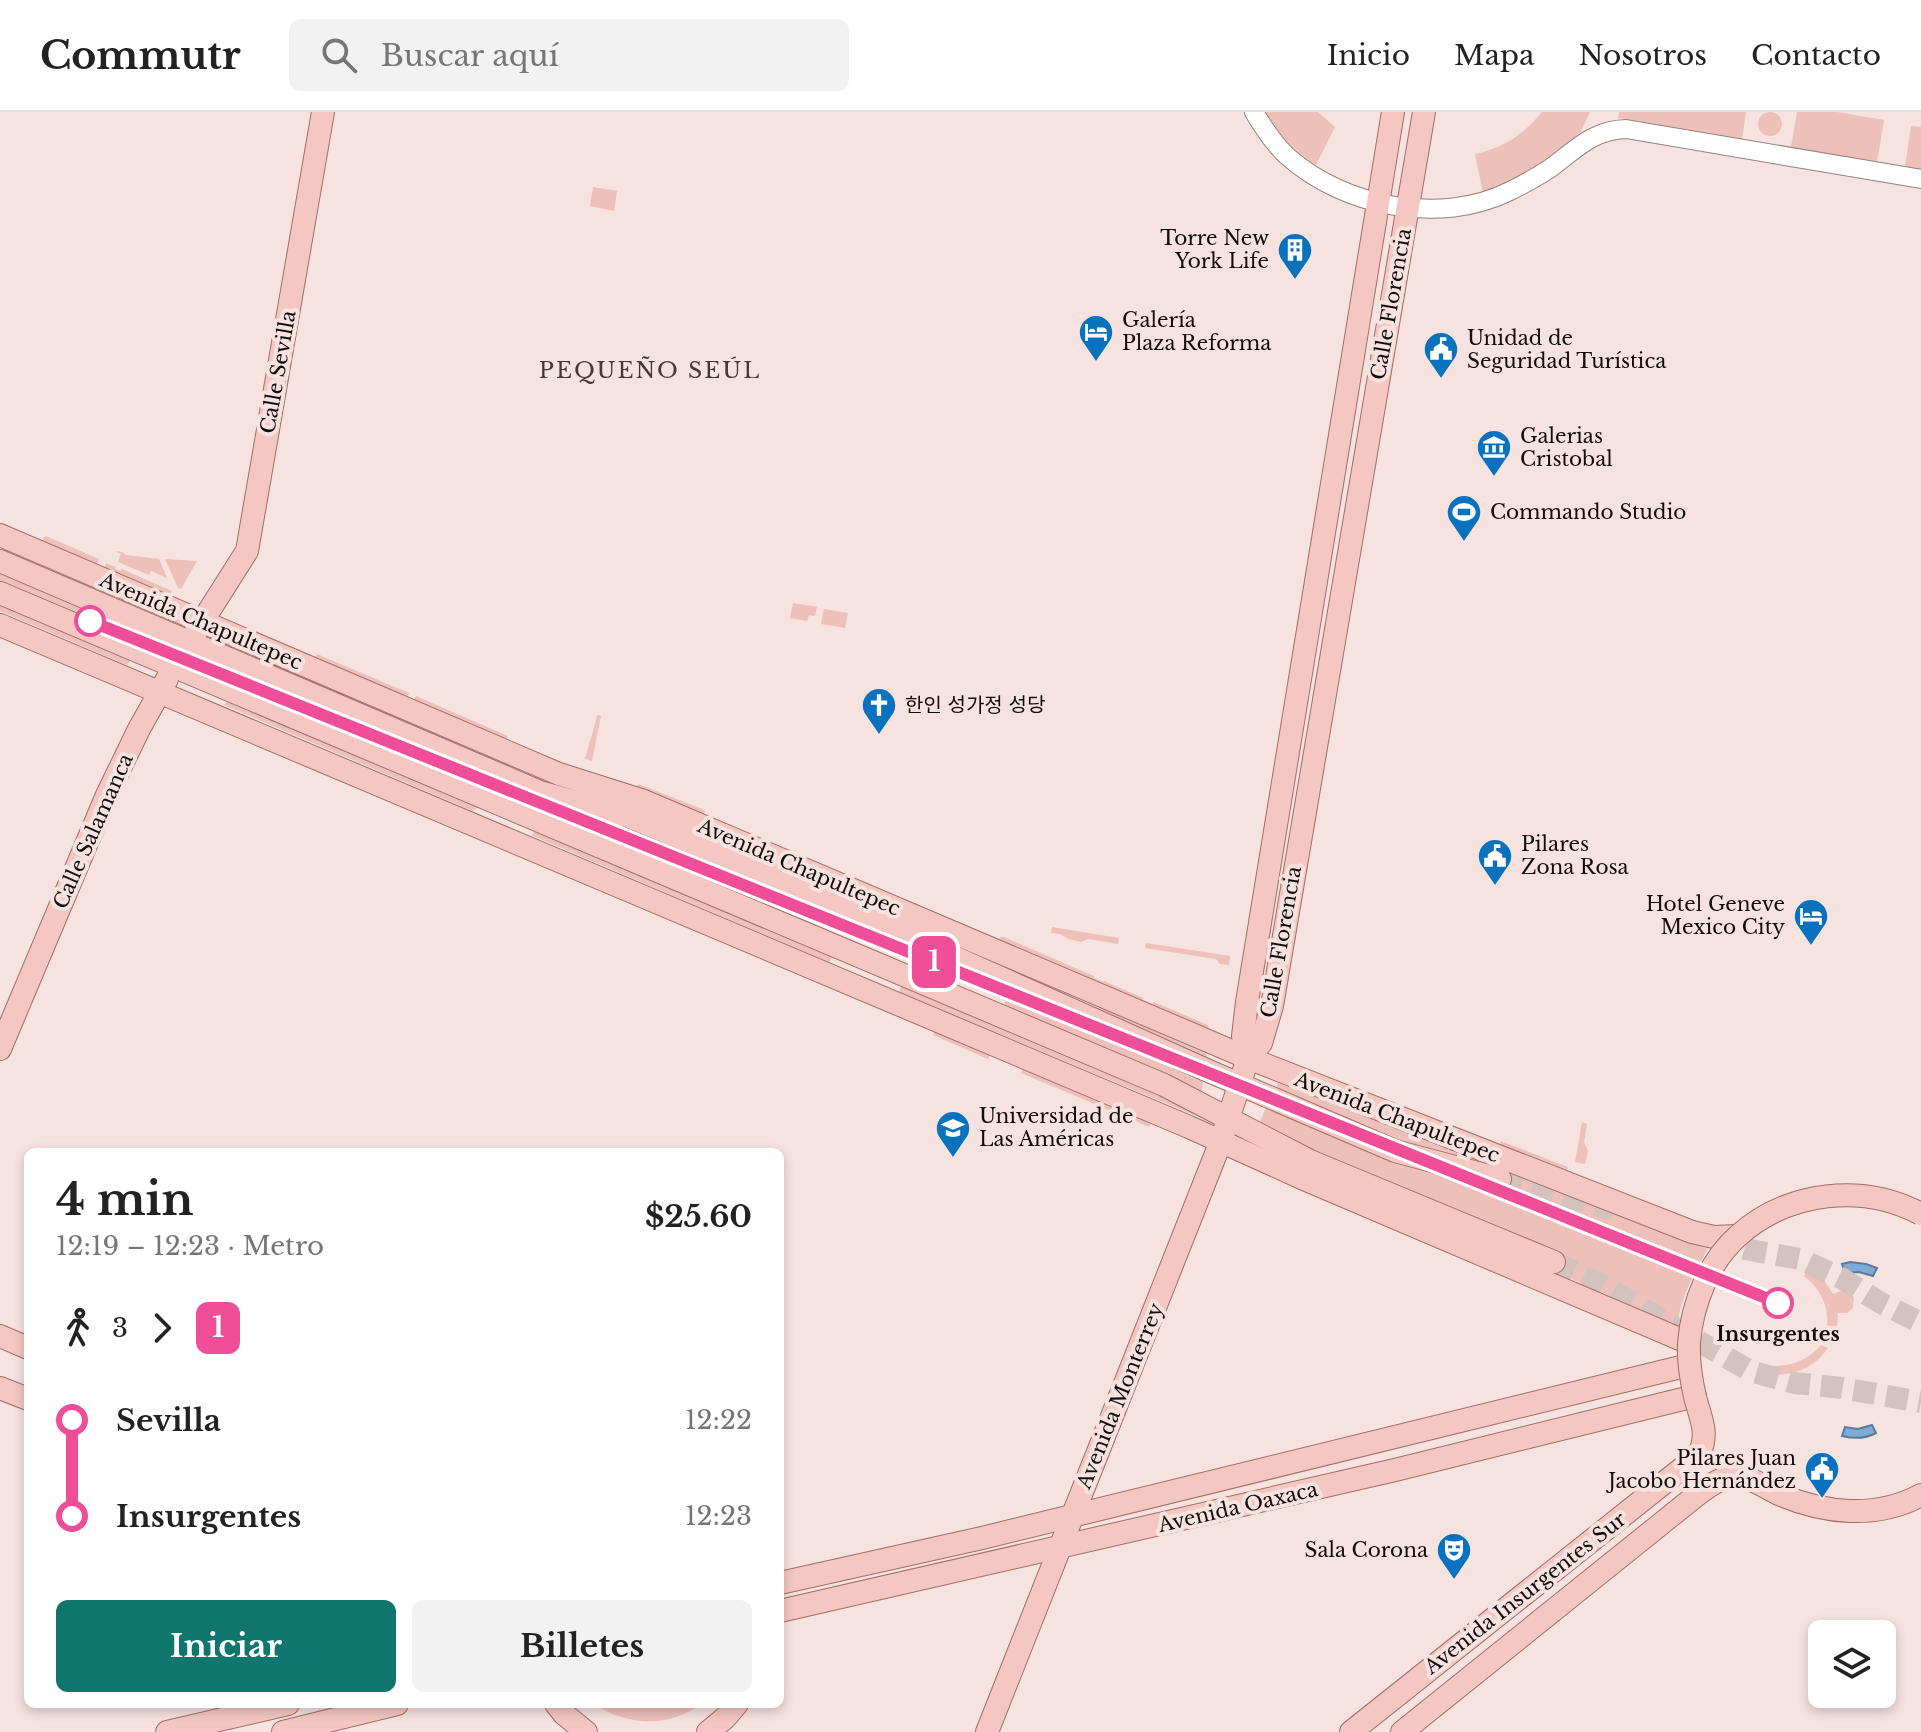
<!DOCTYPE html>
<html lang="es">
<head>
<meta charset="utf-8">
<style>
  :root { --surface:#fff; --page:#f2f2f2; --text:#222; --muted:#767676; --line:#e0e0e0; --accent:#0f766e }
  body { margin:0; font-family:"Libre Baskerville","Noto Sans KR",serif; background:var(--page); color:var(--text); height:100vh; display:flex; flex-direction:column; font-size:30px; white-space:nowrap }
  * { box-sizing:border-box; margin:0 }
  p { font-size:26px; color:var(--muted) }
  .icon { flex:none; width:44px; height:44px; fill:none; stroke:currentColor; stroke-width:2; stroke-linecap:round; stroke-linejoin:round }
  .map { position:relative; flex:1; overflow:hidden }
  .drawer { position:absolute; left:24px; top:1036px; width:760px; height:560px; display:flex; flex-direction:column; background:var(--surface); border-radius:12px; box-shadow:0 4px 12px #0003 }
  .drawer>* { flex:none }
  .badge { padding:0 16px; border-radius:12px; font-size:28px; line-height:52px }
  .fabs { position:absolute; left:1808px; top:1508px; display:grid; gap:16px }
  .fabs a { display:grid; place-items:center; width:88px; height:88px; border-radius:12px; background:var(--surface); box-shadow:0 4px 12px #0003; font-size:40px }
  .map>.badge { position:absolute; translate:-50% -50%; box-shadow:0 0 0 4px #fff }
  .legs { display:flex; align-items:center; gap:12px; height:88px; padding:0 32px; font-size:26px }
  .legs p { margin-inline-start:auto }
  .head { display:flex; align-items:center; justify-content:space-between; height:136px; padding:0 32px }
  h1 { font-size:44px; font-weight:800; line-height:60px }
  .cta { display:flex; gap:16px; margin-top:auto; padding:16px 32px }
  .cta a { flex:1; height:92px; border-radius:12px; background:var(--accent); color:#fff; font-size:32px; font-weight:800; line-height:92px; text-align:center }
  .cta a+a { background:var(--page); color:var(--text) }
  ul { padding:0 32px; list-style:none }
  li { display:flex; align-items:center; gap:28px; height:96px; font-size:30px }
  li i { display:grid; place-items:center; width:12px; height:100%; margin:0 10px; background:currentColor }
  li i::after { content:''; width:20px; height:20px; margin:-10px; border:6px solid; border-radius:50%; background:var(--surface) }
  li p { margin-inline-start:auto }
  li:first-child i { background:linear-gradient(#0000 50%,currentColor 0) }
  li:last-child i { background:linear-gradient(currentColor 50%,#0000 0) }
  header { display:flex; align-items:center; gap:48px; box-sizing:border-box; height:112px; padding:0 40px; background:var(--surface); border-bottom:2px solid var(--line) }
  header strong { font-size:38px }
  nav { display:flex; gap:44px; margin-inline-start:auto; font-size:28px }
  .search { width:560px; height:72px; background:var(--page); display:flex; align-items:center; gap:20px; box-sizing:border-box; padding:0 28px; border-radius:12px; color:var(--muted); font-size:30px }
  .map>svg:first-child { display:block }
  .green { fill:#eec0ba }
  .water { fill:#7cabd8; stroke:#5c7b9a; stroke-width:2 }
  .lines { fill:none; stroke-linecap:round; stroke-linejoin:round }
  .major-tunnel { stroke:#d4c2bf; stroke-width:22; stroke-dasharray:22 11; stroke-linecap:butt }
  .minor-casing { stroke:#94827f; stroke-width:20 }
  .major-casing { stroke:#a16e67; stroke-width:24 }
  .minor { stroke:#fff; stroke-width:18 }
  .major { stroke:#f5c7c2; stroke-width:22 }
  .major-bridge-casing { stroke:#a16e67; stroke-width:24; stroke-linecap:butt }
  .major-bridge { stroke:#f5c7c2; stroke-width:22 }
  .line-1-casing { stroke:#fff; stroke-width:18 }
  .line-1 { stroke:#f04e98; stroke-width:12 }
  .stop-1-dot { fill:#fff; stroke:#f04e98; stroke-width:4 }
  .labels { text-anchor:middle; dominant-baseline:central; stroke-width:8; stroke-linejoin:round; paint-order:stroke }
  .poi-label { font-size:20px; fill:#120c0b; stroke:#f6e2df; text-anchor:start }
  .street-label { font-size:20px; fill:#120c0b; stroke:#f6e2df }
  .stop-label { font-size:20px; font-weight:bold; fill:#120c0b; stroke:#f6e2df }
  .neighbourhood-label { font-size:22px; letter-spacing:2px; fill:#473735; stroke:#f6e2df }
</style>
</head>
<body>
<header>
<strong>Commutr</strong>
<div class="search"><svg class="icon" aria-label="search" viewBox="0 0 24 24"><circle cx="10" cy="10" r="6"/><path d="M15 15l6 6"/></svg>Buscar aquí</div>
<nav><a>Inicio</a><a>Mapa</a><a>Nosotros</a><a>Contacto</a></nav>
</header>
<div class="map">
<svg width="1921" height="1620" viewBox="0 0 1921 1620">
  <rect width="100%" height="100%" fill="#f6e2df"/>
  <!-- green -->
  <g class="green">
    <path d="M 1264,0 L 1318,0 L 1335,15 L 1316,53 C 1294,39 1278,21 1264,0 Z"/>
    <path d="M 1542,0 L 1590,0 L 1580,21 L 1551,44 L 1522,64 L 1483,81 L 1475,42 C 1503,36 1524,22 1542,0 Z"/>
    <path d="M 1619,0 L 1746,0 L 1742,27 L 1618,6 Z"/>
    <path d="M 1797,0 L 1837,0 L 1884,8 L 1877,50 L 1791,35 Z"/>
    <circle cx="1770" cy="12" r="12"/>
    <path d="M 1911,14 L 1921,15 L 1921,58 L 1905,55 Z"/>
    <path d="M 593,75 L 617,79 L 614,99 L 590,94 Z"/>
    <path d="M 46,424 L 99,447 L 97,452 L 43,429 L 43,426 Z"/>
    <path d="M 115,439 L 122,440 L 126,443 L 159,447 L 167,466 L 151,459 L 149,463 L 118,450 L 121,442 Z"/>
    <path d="M 165,447 L 197,449 L 181,477 L 178,476 Z"/>
    <path d="M 106,451 L 116,455 L 115,457 L 120,459 L 122,457 L 172,479 L 170,483 L 105,455 Z"/>
    <path d="M 0,459 L 148,521 L 141,531 L 0,471 Z"/>
    <path d="M 0,491 L 132,546 L 127,553 L 0,499 Z"/>
    <path d="M 793,491 L 817,495 L 815,504 L 809,503 L 807,509 L 790,506 Z"/>
    <path d="M 824,497 L 848,501 L 845,516 L 821,512 Z"/>
    <path d="M 317,542 L 409,581 L 407,585 L 315,545 Z"/>
    <path d="M 253,543 L 520,656 L 517,659 L 251,546 Z"/>
    <path d="M 294,584 L 362,613 L 358,622 L 290,593 Z"/>
    <path d="M 416,584 L 508,624 L 506,627 L 414,588 Z"/>
    <path d="M 229,587 L 479,694 L 473,699 L 224,593 Z"/>
    <path d="M 597,603 L 601,604 L 592,649 L 585,647 C 589,631 594,618 597,603 Z"/>
    <path d="M 638,672 L 705,698 L 704,702 L 637,676 Z"/>
    <path d="M 567,696 L 633,714 L 628,727 L 640,732 L 643,727 L 842,813 L 840,817 L 852,823 L 851,826 L 627,731 L 564,701 Z"/>
    <path d="M 537,717 L 834,844 L 829,850 L 531,723 Z"/>
    <path d="M 1052,815 L 1119,826 L 1118,832 L 1088,827 L 1081,830 L 1069,827 L 1060,822 L 1051,821 Z"/>
    <path d="M 1001,825 L 1004,825 L 1094,864 L 1094,866 L 1103,870 L 1104,869 L 1143,886 L 1143,888 L 1152,892 L 1154,890 L 1208,913 L 1209,919 L 999,827 Z"/>
    <path d="M 1146,831 L 1230,844 L 1229,853 L 1220,852 L 1216,847 L 1145,836 Z"/>
    <path d="M 923,840 L 1203,966 L 1202,982 L 1004,895 L 1005,889 L 921,854 L 918,860 L 910,857 Z"/>
    <path d="M 902,872 L 1155,978 L 1195,999 L 1194,1003 L 899,880 Z"/>
    <path d="M 1084,892 L 1106,898 L 1207,942 L 1206,947 Z"/>
    <path d="M 935,919 L 990,942 L 988,947 L 933,923 Z"/>
    <path d="M 1023,956 L 1151,1011 L 1149,1015 L 1021,961 Z"/>
    <path d="M 1278,971 L 1708,1137 C 1693,1161 1681,1186 1677,1214 L 1552,1158 L 1259,1012 L 1267,993 L 1392,1027 L 1276,978 Z"/>
    <path d="M 1582,1010 L 1587,1012 L 1584,1030 L 1588,1039 L 1585,1052 L 1575,1050 Z"/>
    <path d="M 1501,1029 L 1568,1055 L 1566,1059 L 1499,1033 Z"/>
    <path d="M 1810,1157 L 1823,1167 L 1833,1182 L 1844,1178 L 1854,1185 L 1853,1196 L 1847,1201 L 1838,1201 L 1837,1216 L 1827,1213 C 1829,1193 1820,1177 1804,1164 Z"/>
    <path d="M 1821,1233 L 1828,1236 C 1813,1257 1795,1263 1770,1263 L 1772,1254 C 1792,1254 1807,1249 1821,1233 Z"/>
    <path d="M 594,1592 L 701,1592 C 669,1616 627,1614 594,1592 Z"/>
  </g>
  <!-- water -->
  <g class="water">
    <path d="M 634,713 L 643,720 L 844,807 L 845,804 L 858,810 L 852,823 L 840,817 L 841,813 L 643,728 L 641,732 L 628,727 Z"/>
    <path d="M 1850,1150 L 1866,1152 L 1877,1156 L 1873,1164 L 1859,1160 L 1845,1161 L 1842,1152 Z"/>
    <path d="M 1872,1313 L 1876,1321 C 1865,1327 1854,1327 1842,1324 L 1845,1315 L 1858,1317 Z"/>
  </g>
  <g class="lines">
    <!-- major-tunnel -->
    <g class="major-tunnel">
      <path d="M 1500,1067 L 1614,1098"/>
      <path d="M 1713,1127 L 1745,1137 L 1800,1147 L 1841,1166 L 1881,1191 L 1921,1211"/>
      <path d="M 1554,1150 L 1600,1172 L 1750,1259 L 1794,1271 L 1842,1276 L 1921,1290"/>
    </g>
    <!-- minor casing -->
    <g class="minor-casing">
      <path id="minor" d="M 1254,0 C 1263,15 1274,32 1287,44 C 1344,95 1440,114 1510,79 C 1524,72 1539,64 1552,55 C 1577,36 1594,18 1626,17 L 1921,67"/>
    </g>
    <!-- major casing -->
    <g class="major-casing">
      <g id="major">
        <path d="M 0,423 L 559,662 L 644,689 L 1248,946 L 1692,1120 L 1714,1125 L 1737,1124"/>
        <path d="M 0,449 L 540,680 L 630,705 L 898,816 L 945,841 L 1039,883 L 1211,960 L 1395,1039 L 1500,1067"/>
        <path d="M 0,481 L 1164,973 L 1310,1049 L 1554,1150"/>
        <path d="M 0,513 L 1189,1015 L 1304,1067 L 1689,1231"/>
        <path d="M 195,521 L 247,439 L 323,0"/>
        <path d="M 0,937 L 107,683 L 139,617 L 167,567"/>
        <path d="M 1248,946 L 1243,924 L 1247,890 L 1393,0"/>
        <path d="M 0,1224 L 28,1236"/>
        <path d="M 0,1276 L 28,1287"/>
        <path d="M 780,1471 L 982,1426 L 1689,1253"/>
        <path d="M 780,1499 L 1395,1358 L 1695,1284"/>
        <path d="M 556,1592 L 564,1602 L 586,1620"/>
        <path d="M 167,1620 L 288,1592"/>
        <path d="M 283,1620 L 397,1592"/>
        <path d="M 708,1620 L 725,1606 L 737,1592"/>
        <path d="M 987,1620 L 1221,1029 L 1248,946 L 1261,931 L 1272,894 L 1424,0"/>
        <path d="M 1351,1620 L 1699,1343"/>
        <path d="M 1402,1620 L 1672,1403 C 1688,1391 1713,1366 1734,1364 C 1748,1363 1766,1376 1779,1382 C 1824,1402 1877,1407 1921,1383"/>
      </g>
    </g>
    <!-- minor -->
    <use href="#minor" class="minor"/>
    <!-- major -->
    <use href="#major" class="major"/>
    <!-- major-bridge casing -->
    <g class="major-bridge-casing">
      <path id="major-bridge" d="M 1699,1343 C 1709,1320 1701,1308 1695,1285 C 1691,1267 1688,1249 1689,1231 C 1692,1192 1709,1149 1739,1123 C 1789,1079 1863,1071 1921,1102"/>
    </g>
    <!-- major-bridge -->
    <use href="#major-bridge" class="major-bridge"/>
  </g>
  <g class="lines">
    <!-- line-1 casing -->
    <g class="line-1-casing">
      <path id="line-1" d="M 90,509 L 1778,1191"/>
    </g>
    <!-- line-1 -->
    <use href="#line-1" class="line-1"/>
  </g>
  <!-- icons -->
  <defs>
    <g id="building-pin" transform="scale(1.8)"><path d="M0 17L-7.5 6A9.5 9.5 0 1 1 7.5 6Z" fill="#0972be" stroke="#f6e2df"/><path d="M-4-6H4V6H1V3H-1V6H-4ZM-2.5-4.3h1.7v1.8h-1.7ZM.8-4.3h1.7v1.8H.8ZM-2.5-1h1.7V.8h-1.7ZM.8-1h1.7V.8H.8Z" fill="#fff"/></g>
    <g id="hotel-pin" transform="scale(1.8)"><path d="M0 17L-7.5 6A9.5 9.5 0 1 1 7.5 6Z" fill="#0972be" stroke="#f6e2df"/><path d="M-6-4.5h1.5V1H6V5H4.5V3h-9V5H-6ZM-4 0a1.8 1.8 0 1 1 3.6 0ZM.5 0V-2.5h3Q6-2.5 6 0Z" fill="#fff"/></g>
    <g id="civic-pin" transform="scale(1.8)"><path d="M0 17L-7.5 6A9.5 9.5 0 1 1 7.5 6Z" fill="#0972be" stroke="#f6e2df"/><path d="M-.6-6.5H3V-4.5H.6V-3L4-1V1h2V6H-6V1h2V-1L-.6-3ZM-1.2 2.5V6h2.4V2.5Z" fill="#fff"/></g>
    <g id="museum-pin" transform="scale(1.8)"><path d="M0 17L-7.5 6A9.5 9.5 0 1 1 7.5 6Z" fill="#0972be" stroke="#f6e2df"/><path d="M0-6L6-3V-2H-6V-3ZM-5-1h2V3h-2ZM-1-1h2V3h-2ZM3-1h2V3H3ZM-6 4H6V6H-6Z" fill="#fff"/></g>
    <g id="stadium-pin" transform="scale(1.8)"><path d="M0 17L-7.5 6A9.5 9.5 0 1 1 7.5 6Z" fill="#0972be" stroke="#f6e2df"/><path d="M0-5a6.5 5 0 1 0 0 10a6.5 5 0 1 0 0-10ZM-3.5-1.8h7v3.6h-7Z" fill="#fff"/></g>
    <g id="church-pin" transform="scale(1.8)"><path d="M0 17L-7.5 6A9.5 9.5 0 1 1 7.5 6Z" fill="#0972be" stroke="#f6e2df"/><path d="M-1.2-6h2.4v3.5h3.3v2.4h-3.3V6h-2.4V-.1h-3.3v-2.4h3.3Z" fill="#fff"/></g>
    <g id="university-pin" transform="scale(1.8)"><path d="M0 17L-7.5 6A9.5 9.5 0 1 1 7.5 6Z" fill="#0972be" stroke="#f6e2df"/><path d="M0-5L7-2L0 1L-7-2ZM-4 1L0 2.5L4 1V4Q0 6-4 4Z" fill="#fff"/></g>
    <g id="theatre-pin" transform="scale(1.8)"><path d="M0 17L-7.5 6A9.5 9.5 0 1 1 7.5 6Z" fill="#0972be" stroke="#f6e2df"/><path d="M-5-5.5Q0-4 5-5.5V0Q5 5 0 6Q-5 5-5 0ZM-3.3-2.5H-1v1.5H-3.3ZM1-2.5H3.3v1.5H1ZM-2.8 1Q0 5.5 2.8 1Z" fill="#fff"/></g>
  </defs>
  <g fill-rule="evenodd">
    <use href="#building-pin" x="1295" y="138"/>
    <use href="#hotel-pin" x="1096" y="220"/>
    <use href="#civic-pin" x="1441" y="237"/>
    <use href="#museum-pin" x="1494" y="335"/>
    <use href="#stadium-pin" x="1464" y="400"/>
    <use href="#church-pin" x="879" y="593"/>
    <use href="#civic-pin" x="1495" y="744"/>
    <use href="#hotel-pin" x="1811" y="804"/>
    <use href="#university-pin" x="953" y="1016"/>
    <use href="#civic-pin" x="1822" y="1357"/>
    <use href="#theatre-pin" x="1454" y="1438"/>
  </g>
  <!-- markers -->
  <g class="stop-1-dot">
    <circle cx="90" cy="509" r="14"/>
    <circle cx="1778" cy="1191" r="14"/>
  </g>
  <g class="labels">
    <!-- poi labels -->
    <g class="poi-label">
      <text x="1269" y="126" text-anchor="end">Torre New<tspan x="1269" dy="23">York Life</tspan></text>
      <text x="1122" y="208">Galería<tspan x="1122" dy="23">Plaza Reforma</tspan></text>
      <text x="1467" y="226">Unidad de<tspan x="1467" dy="23">Seguridad Turística</tspan></text>
      <text x="1520" y="324">Galerias<tspan x="1520" dy="23">Cristobal</tspan></text>
      <text x="1490" y="400">Commando Studio</text>
      <text x="905" y="593">한인 성가정 성당</text>
      <text x="1521" y="732">Pilares<tspan x="1521" dy="23">Zona Rosa</tspan></text>
      <text x="1785" y="792" text-anchor="end">Hotel Geneve<tspan x="1785" dy="23">Mexico City</tspan></text>
      <text x="979" y="1004">Universidad de<tspan x="979" dy="23">Las Américas</tspan></text>
      <text x="1796" y="1346" text-anchor="end">Pilares Juan<tspan x="1796" dy="23">Jacobo Hernández</tspan></text>
      <text x="1428" y="1438" text-anchor="end">Sala Corona</text>
    </g>
    <!-- street labels -->
    <g class="street-label">
      <text transform="translate(1391 192) rotate(-80)">Calle Florencia</text>
      <text transform="translate(278 260) rotate(-80)">Calle Sevilla</text>
      <text transform="translate(201 509) rotate(23)">Avenida Chapultepec</text>
      <text transform="translate(93 719) rotate(-66)">Calle Salamanca</text>
      <text transform="translate(799 755) rotate(23)">Avenida Chapultepec</text>
      <text transform="translate(1281 830) rotate(-80)">Calle Florencia</text>
      <text transform="translate(1397 1005) rotate(21)">Avenida Chapultepec</text>
      <text transform="translate(1120 1284) rotate(-68)">Avenida Monterrey</text>
      <text transform="translate(1238 1395) rotate(-13)">Avenida Oaxaca</text>
      <text transform="translate(1525 1481) rotate(-38)">Avenida Insurgentes Sur</text>
    </g>
    <!-- stop labels -->
    <g class="stop-label">
      <text x="1778" y="1222">Insurgentes</text>
    </g>
    <!-- neighbourhood labels -->
    <g class="neighbourhood-label">
      <text x="650" y="258">PEQUEÑO SEÚL</text>
    </g>
  </g>
</svg>
<div class="fabs">
<a><svg class="icon" aria-label="layers" viewBox="0 0 24 24"><path d="M12 4l9 5-9 5-9-5zM3 14l9 5 9-5"/></svg></a>
</div>
<b class="badge" style="left:934px;top:850px;background:#f04e98;color:#fff">1</b>
<section class="drawer">
<div class="head"><div><h1>4 min</h1><p>12:19 – 12:23 · Metro</p></div><b>$25.60</b></div>
<div class="legs"><svg class="icon" aria-label="walk" viewBox="0 0 24 24"><circle cx="13" cy="4" r="2"/><path d="M13 8l-2 6 4 7M11 14l-3 7M7 12l3-4h3l4 4"/></svg>3<svg class="icon" aria-label="forward" viewBox="0 0 24 24"><path d="M9 5l7 7-7 7"/></svg><b class="badge" style="background:#f04e98;color:#fff">1</b></div>
<ul>
<li><i style="color:#f04e98"></i><b>Sevilla</b><p>12:22</p></li>
<li><i style="color:#f04e98"></i><b>Insurgentes</b><p>12:23</p></li>
</ul>
<div class="cta"><a>Iniciar</a><a>Billetes</a></div>
</section>
</div>
</body>
</html>
